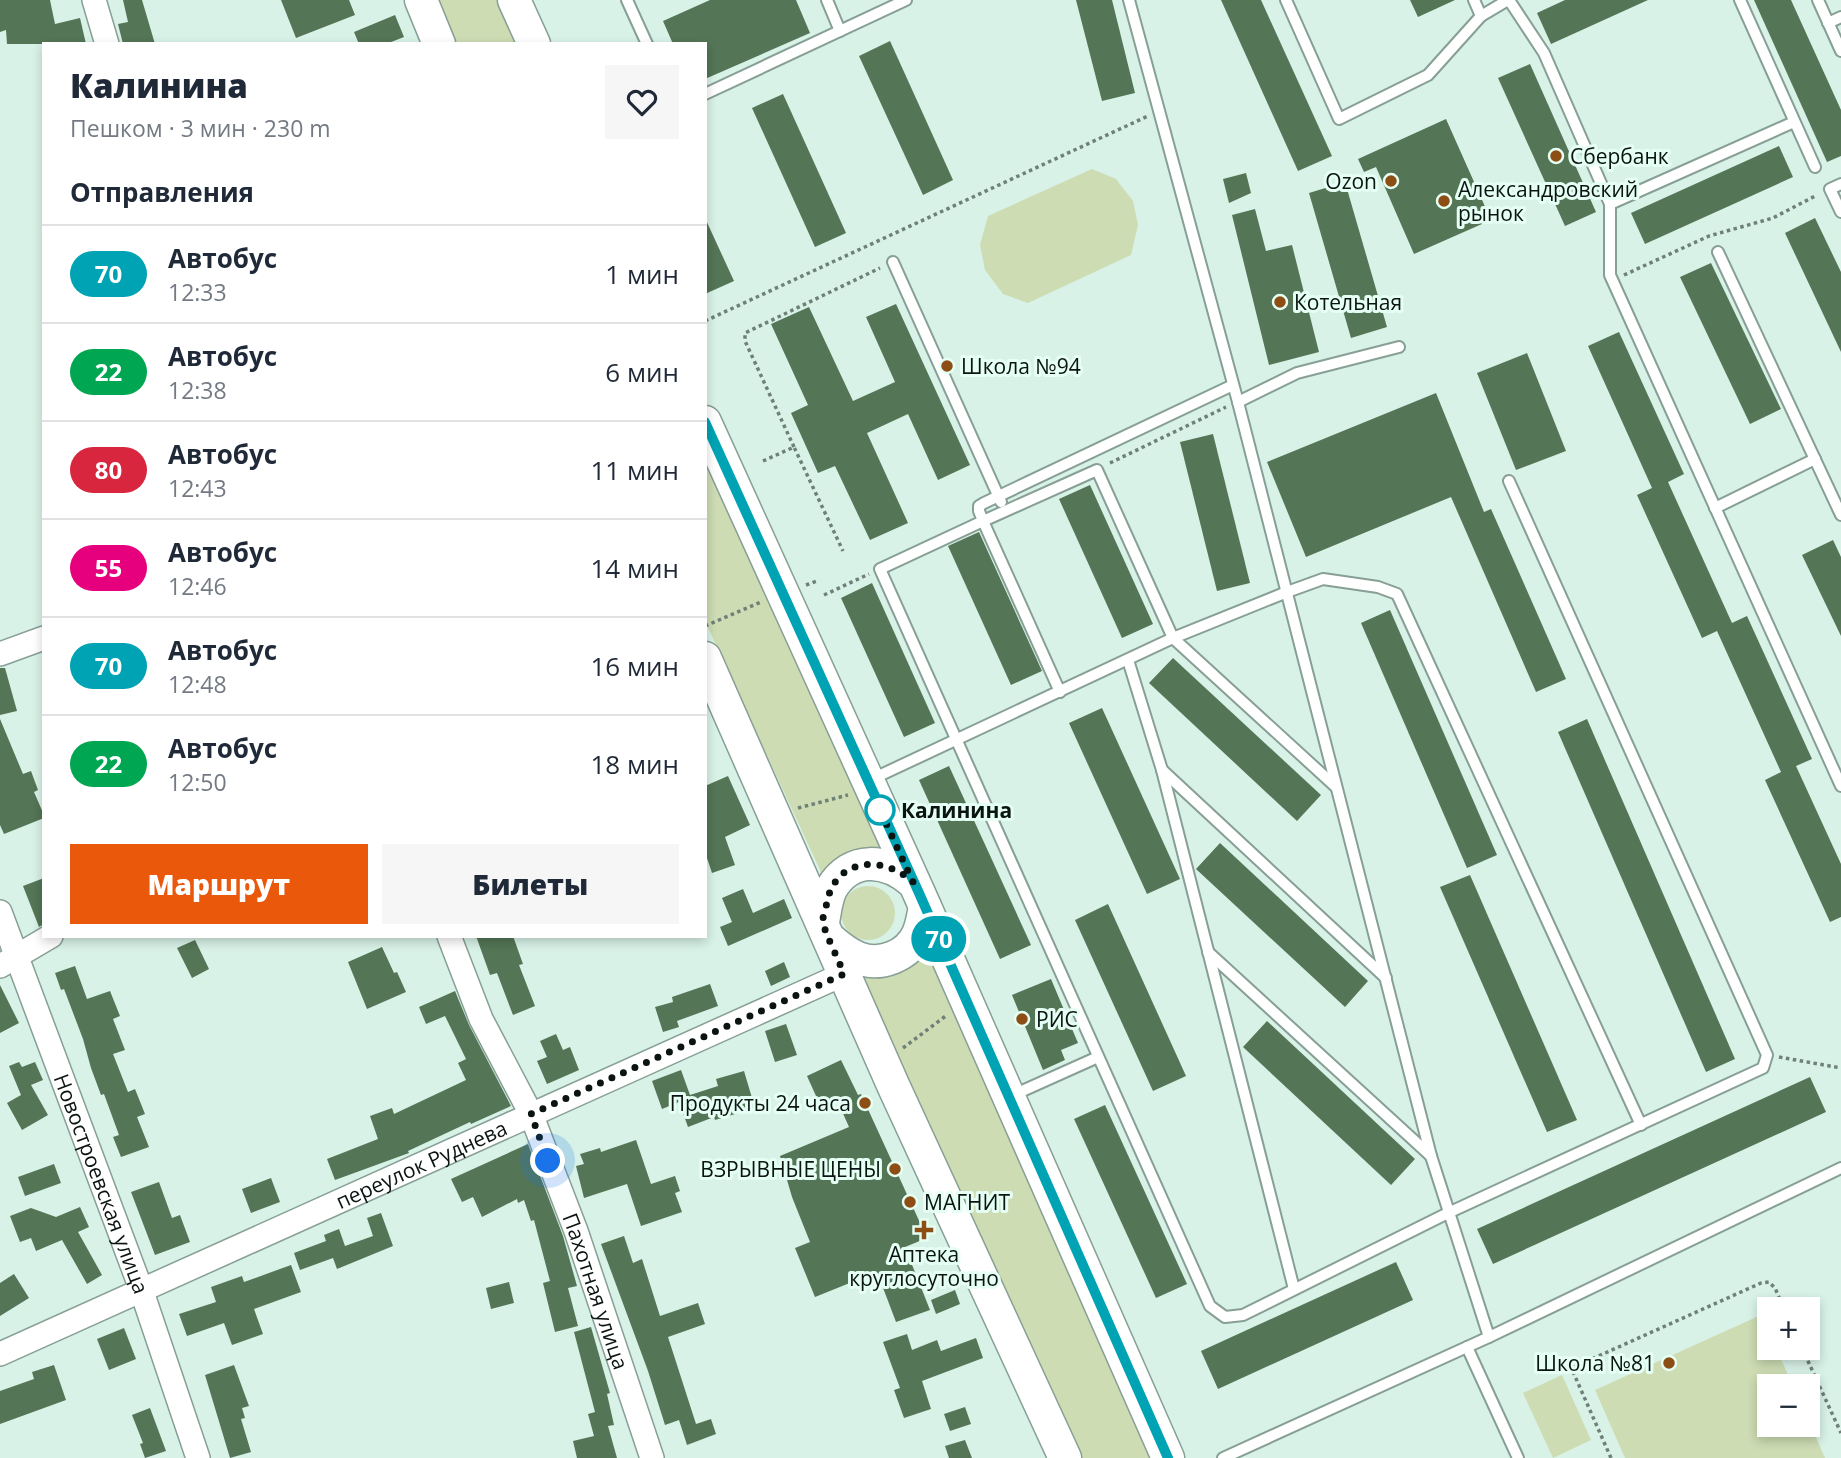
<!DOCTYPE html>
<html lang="ru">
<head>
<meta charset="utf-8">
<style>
  :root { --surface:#fff; --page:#f6f6f7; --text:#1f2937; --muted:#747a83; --line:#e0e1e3; --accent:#ea580c }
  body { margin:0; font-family:"Open Sans",sans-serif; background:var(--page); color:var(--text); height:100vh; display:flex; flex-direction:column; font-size:26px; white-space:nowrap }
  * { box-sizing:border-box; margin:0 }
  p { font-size:23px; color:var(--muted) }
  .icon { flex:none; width:38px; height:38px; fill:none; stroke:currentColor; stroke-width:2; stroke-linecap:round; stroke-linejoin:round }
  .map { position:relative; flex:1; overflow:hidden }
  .sheet { position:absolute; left:42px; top:42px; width:665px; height:896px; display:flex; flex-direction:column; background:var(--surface); border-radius:0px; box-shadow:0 4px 10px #0003 }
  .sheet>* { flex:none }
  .badge { padding:0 14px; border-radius:23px; font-size:24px; line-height:46px }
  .fabs { position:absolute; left:1757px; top:1297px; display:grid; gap:14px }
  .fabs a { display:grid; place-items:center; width:63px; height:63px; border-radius:0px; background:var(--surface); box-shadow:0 4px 10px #0003; font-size:35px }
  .you { position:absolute; width:35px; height:35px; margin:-18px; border:5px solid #fff; border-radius:50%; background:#1a73e8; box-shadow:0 0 0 10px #1a73e833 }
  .map>.badge { position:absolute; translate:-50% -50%; box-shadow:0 0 0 4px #fff }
  h2 { padding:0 28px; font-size:26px; line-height:63px }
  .round { display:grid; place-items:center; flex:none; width:74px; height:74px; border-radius:0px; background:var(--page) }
  .overview { display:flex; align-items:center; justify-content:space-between; height:119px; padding:0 28px }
  h1 { font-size:33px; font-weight:800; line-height:52px }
  .cta { display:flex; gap:14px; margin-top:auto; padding:14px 28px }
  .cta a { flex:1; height:80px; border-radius:0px; background:var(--accent); color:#fff; font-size:28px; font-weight:800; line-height:80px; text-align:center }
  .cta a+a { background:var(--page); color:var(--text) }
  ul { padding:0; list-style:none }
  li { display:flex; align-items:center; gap:21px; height:98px; padding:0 28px; border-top:2px solid var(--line) }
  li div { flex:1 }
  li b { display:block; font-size:26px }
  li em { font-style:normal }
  li .badge { min-width:77px; font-weight:700; text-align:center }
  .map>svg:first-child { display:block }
  .green { fill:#cddcb3 }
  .building { fill:#547556 }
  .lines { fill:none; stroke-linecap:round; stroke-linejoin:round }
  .lane-casing { stroke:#879f95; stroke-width:14 }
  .street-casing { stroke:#879f95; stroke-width:26 }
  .secondary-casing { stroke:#879f95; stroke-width:35 }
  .path { stroke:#6f8079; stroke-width:3.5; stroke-dasharray:3.5 3.5; stroke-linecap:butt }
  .lane { stroke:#fff; stroke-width:10 }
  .street { stroke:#fff; stroke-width:23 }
  .secondary { stroke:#fff; stroke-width:32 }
  .line-casing { stroke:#fff; stroke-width:16 }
  .line { stroke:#00a3b4; stroke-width:10 }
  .walk { stroke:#0b1411; stroke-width:7; stroke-dasharray:0 12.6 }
  .poi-dot { fill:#8d4e15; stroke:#e5fff4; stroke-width:2.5 }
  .stop-dot { fill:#fff; stroke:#00a3b4; stroke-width:3.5 }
  .labels { text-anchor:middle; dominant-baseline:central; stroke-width:6; stroke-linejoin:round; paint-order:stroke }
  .poi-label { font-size:21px; fill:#0b1411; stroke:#e5fff4; text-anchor:start }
  .stop-label { font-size:21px; font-weight:bold; fill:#0b1411; stroke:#e5fff4; text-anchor:start }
  .street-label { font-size:21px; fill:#0b1411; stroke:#e5fff4 }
</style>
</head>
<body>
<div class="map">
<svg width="1841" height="1458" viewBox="0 0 1841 1458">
  <rect width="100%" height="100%" fill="#d8f2e7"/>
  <!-- green -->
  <g class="green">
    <path d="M 436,0 L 497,0 L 517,44 L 454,44 Z"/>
    <path d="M 1092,169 L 1116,179 L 1133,201 L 1138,225 L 1131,255 L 1028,303 L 1003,294 L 985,270 L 980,245 L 988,216 Z"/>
    <path d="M 705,462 L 887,857 L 826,883 L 705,621 Z"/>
    <circle cx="868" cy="913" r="27"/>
    <path d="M 922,940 L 1153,1458 L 1077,1458 L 854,968 Z"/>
    <path d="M 1761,1315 L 1769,1333 L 1769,1348 L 1776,1348 L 1793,1386 L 1769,1386 L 1769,1424 L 1808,1424 L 1808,1419 L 1825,1458 L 1625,1458 L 1595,1390 Z"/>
    <path d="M 1562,1375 L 1591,1440 L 1553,1458 L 1523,1393 Z"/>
  </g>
  <!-- building -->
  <g class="building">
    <path d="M 0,0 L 50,0 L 55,24 L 80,18 L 86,44 L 7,44 L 6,30 L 0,32 Z"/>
    <path d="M 123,0 L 142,0 L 155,44 L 123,44 L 118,24 L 128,22 Z"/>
    <path d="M 281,0 L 349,0 L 355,15 L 296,38 Z"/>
    <path d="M 710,0 L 796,0 L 810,33 L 705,79 L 705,44 L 673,44 L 663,21 Z"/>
    <path d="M 1076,0 L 1112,0 L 1135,93 L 1102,101 Z"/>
    <path d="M 1221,0 L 1261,0 L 1332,156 L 1298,171 Z"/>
    <path d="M 1410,0 L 1455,0 L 1418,17 Z"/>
    <path d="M 1565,0 L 1648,0 L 1551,44 L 1537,13 Z"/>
    <path d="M 1754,0 L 1791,0 L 1841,110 L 1841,156 L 1827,162 Z"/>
    <path d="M 395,15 L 404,37 L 386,44 L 359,44 L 354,32 Z"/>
    <path d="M 890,41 L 953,180 L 923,195 L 859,56 Z"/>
    <path d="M 1530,64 L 1596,212 L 1565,226 L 1498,78 Z"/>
    <path d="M 783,94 L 846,233 L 815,247 L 752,108 Z"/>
    <path d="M 1446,119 L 1491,220 L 1414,254 L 1376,167 L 1364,172 L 1358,159 Z"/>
    <path d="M 1779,146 L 1793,177 L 1645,244 L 1631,213 Z"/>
    <path d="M 1246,173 L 1251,193 L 1229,203 L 1223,179 Z"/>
    <path d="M 1345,182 L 1387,327 L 1351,338 L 1309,193 Z"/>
    <path d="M 1255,209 L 1266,251 L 1292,245 L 1319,352 L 1269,365 L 1232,215 Z"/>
    <path d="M 705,218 L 734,281 L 705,294 Z"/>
    <path d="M 1815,218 L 1841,272 L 1841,352 L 1785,233 Z"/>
    <path d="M 1711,263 L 1781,409 L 1750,424 L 1680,277 Z"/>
    <path d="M 896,304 L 970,465 L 938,480 L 908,414 L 867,433 L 908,523 L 870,540 L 835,466 L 818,473 L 791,413 L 808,405 L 771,324 L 809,307 L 853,401 L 895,382 L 866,317 Z"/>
    <path d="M 1619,332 L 1684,474 L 1668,482 L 1732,623 L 1747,616 L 1812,759 L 1796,766 L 1841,864 L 1841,917 L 1830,922 L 1765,780 L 1781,772 L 1717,631 L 1702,638 L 1637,495 L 1652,488 L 1588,346 Z"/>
    <path d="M 1527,353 L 1566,451 L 1516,470 L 1477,373 Z"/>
    <path d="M 1436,393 L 1484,512 L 1491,509 L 1566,679 L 1536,692 L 1451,497 L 1306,557 L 1267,462 Z"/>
    <path d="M 1213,434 L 1250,583 L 1217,591 L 1180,442 Z"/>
    <path d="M 1090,485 L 1153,624 L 1122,638 L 1059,499 Z"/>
    <path d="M 979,532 L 1042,671 L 1011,685 L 948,546 Z"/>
    <path d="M 1833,540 L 1841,557 L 1841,636 L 1802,555 Z"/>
    <path d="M 872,583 L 935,723 L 904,737 L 841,598 Z"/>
    <path d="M 1390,610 L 1497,855 L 1467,868 L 1361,623 Z"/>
    <path d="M 1173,658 L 1321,795 L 1297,821 L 1149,683 Z"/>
    <path d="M 0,668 L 5,668 L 17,711 L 0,715 Z"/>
    <path d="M 1102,708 L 1180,879 L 1147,894 L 1069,723 Z"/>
    <path d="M 0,719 L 23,774 L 31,771 L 38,790 L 34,792 L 44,815 L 44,818 L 4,834 L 0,825 Z"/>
    <path d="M 1587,719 L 1735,1059 L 1706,1072 L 1558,732 Z"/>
    <path d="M 949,766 L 1031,945 L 1000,959 L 919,780 Z"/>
    <path d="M 728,776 L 750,825 L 725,837 L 735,865 L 712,873 L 705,852 L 705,786 Z"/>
    <path d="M 1220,843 L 1368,981 L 1345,1007 L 1196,869 Z"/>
    <path d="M 1470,875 L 1577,1120 L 1547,1132 L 1440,887 Z"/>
    <path d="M 44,878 L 44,924 L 39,927 L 23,886 Z"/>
    <path d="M 743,889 L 753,913 L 784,899 L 792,918 L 728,946 L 720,927 L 732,922 L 722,898 Z"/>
    <path d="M 1108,904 L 1186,1076 L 1153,1091 L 1075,920 Z"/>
    <path d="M 476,936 L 513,936 L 523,964 L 519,965 L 535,1006 L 513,1015 L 497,973 L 490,975 Z"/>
    <path d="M 195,940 L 209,969 L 192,978 L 177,948 Z"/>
    <path d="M 382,947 L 394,973 L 397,972 L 406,992 L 367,1009 L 348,962 Z"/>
    <path d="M 784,962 L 790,977 L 771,986 L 765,971 Z"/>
    <path d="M 75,966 L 87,999 L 110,991 L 120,1016 L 113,1019 L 125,1050 L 113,1054 L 128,1092 L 135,1089 L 145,1114 L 137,1117 L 149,1147 L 121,1157 L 113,1137 L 119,1135 L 104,1094 L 101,1095 L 91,1068 L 83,1039 L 64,989 L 61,990 L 55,973 Z"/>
    <path d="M 1051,979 L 1078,1043 L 1061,1050 L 1065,1060 L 1043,1070 L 1012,995 Z"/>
    <path d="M 710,984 L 718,1006 L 677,1021 L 679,1027 L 663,1032 L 655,1007 L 673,1002 L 672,997 Z"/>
    <path d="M 0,985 L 19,1023 L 0,1033 Z"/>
    <path d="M 455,991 L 469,1025 L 511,1106 L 471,1124 L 470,1122 L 408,1151 L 409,1153 L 335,1180 L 327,1159 L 378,1139 L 370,1116 L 392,1108 L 394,1114 L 466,1080 L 458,1063 L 466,1059 L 445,1016 L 426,1024 L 419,1007 Z"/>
    <path d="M 1267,1021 L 1415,1159 L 1391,1185 L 1243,1047 Z"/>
    <path d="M 786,1024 L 797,1055 L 775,1062 L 765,1031 Z"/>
    <path d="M 556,1034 L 563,1050 L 570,1047 L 579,1070 L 547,1084 L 537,1061 L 547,1057 L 540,1041 Z"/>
    <path d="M 841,1060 L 858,1095 L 861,1094 L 927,1238 L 905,1247 L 930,1310 L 896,1322 L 877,1272 L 815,1297 L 795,1248 L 810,1242 L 792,1197 L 780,1156 L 849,1127 L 837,1100 L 821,1107 L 807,1076 Z"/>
    <path d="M 19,1062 L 22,1067 L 35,1062 L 43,1080 L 31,1085 L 48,1115 L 22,1130 L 7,1103 L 21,1095 L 9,1066 Z"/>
    <path d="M 681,1070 L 690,1095 L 718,1086 L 716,1079 L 744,1071 L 755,1108 L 715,1120 L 714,1117 L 688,1127 L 679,1102 L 662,1109 L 652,1081 Z"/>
    <path d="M 1810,1077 L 1826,1112 L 1493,1264 L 1477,1229 Z"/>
    <path d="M 1105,1105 L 1187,1284 L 1156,1298 L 1074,1119 Z"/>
    <path d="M 636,1140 L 651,1184 L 675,1176 L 680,1191 L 675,1193 L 682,1212 L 641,1226 L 627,1184 L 584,1198 L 576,1166 L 584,1164 L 580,1154 L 600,1148 L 601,1152 Z"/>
    <path d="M 528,1144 L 563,1236 L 577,1286 L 568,1288 L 578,1326 L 555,1332 L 543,1283 L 550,1281 L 534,1220 L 531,1221 L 524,1200 L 518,1203 L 517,1199 L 482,1217 L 473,1197 L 462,1202 L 451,1179 Z"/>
    <path d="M 54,1164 L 61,1183 L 25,1196 L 18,1177 Z"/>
    <path d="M 271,1178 L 280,1202 L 251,1213 L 242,1189 Z"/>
    <path d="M 159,1182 L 172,1218 L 180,1215 L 190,1242 L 155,1255 L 131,1192 Z"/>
    <path d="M 80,1207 L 89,1227 L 78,1232 L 102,1275 L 87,1284 L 62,1240 L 36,1251 L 31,1238 L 20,1242 L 10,1216 L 31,1208 L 56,1217 Z"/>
    <path d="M 381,1213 L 393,1246 L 337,1269 L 333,1258 L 300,1270 L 294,1253 L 326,1241 L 324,1235 L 339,1229 L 345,1246 L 373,1236 L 367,1218 Z"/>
    <path d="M 624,1236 L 633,1263 L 642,1259 L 660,1316 L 698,1303 L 705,1324 L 668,1337 L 696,1424 L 711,1419 L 716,1434 L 687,1445 L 679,1420 L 665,1425 L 648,1371 L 601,1244 Z"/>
    <path d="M 1396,1262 L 1413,1300 L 1218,1389 L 1201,1351 Z"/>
    <path d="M 291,1265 L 301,1292 L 254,1309 L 263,1334 L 232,1345 L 224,1323 L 187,1336 L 179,1314 L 216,1302 L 211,1287 L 242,1276 L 244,1282 Z"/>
    <path d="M 14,1274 L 29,1298 L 0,1316 L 0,1283 Z"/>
    <path d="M 509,1282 L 514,1303 L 491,1309 L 486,1288 Z"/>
    <path d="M 955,1290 L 960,1304 L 936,1314 L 931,1300 Z"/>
    <path d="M 591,1327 L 610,1393 L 607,1394 L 614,1425 L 608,1426 L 617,1458 L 577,1458 L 573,1441 L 594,1436 L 588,1414 L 595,1412 L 574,1332 Z"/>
    <path d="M 124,1328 L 136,1359 L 109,1370 L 97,1339 Z"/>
    <path d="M 907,1334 L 912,1350 L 937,1340 L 941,1351 L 976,1338 L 983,1358 L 922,1381 L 931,1409 L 904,1418 L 894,1390 L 900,1388 L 883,1342 Z"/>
    <path d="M 54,1365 L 66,1400 L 0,1424 L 0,1391 L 34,1379 L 32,1372 Z"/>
    <path d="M 234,1365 L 249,1406 L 242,1408 L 245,1418 L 241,1419 L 251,1452 L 230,1458 L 205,1375 Z"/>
    <path d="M 965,1407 L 971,1424 L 950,1431 L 944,1414 Z"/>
    <path d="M 150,1408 L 166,1451 L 145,1458 L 140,1444 L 143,1443 L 132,1415 Z"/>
    <path d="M 965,1440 L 972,1458 L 949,1458 L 945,1446 Z"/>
  </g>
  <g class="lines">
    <!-- lane casing -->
    <g class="lane-casing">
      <g id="lane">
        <path d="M 627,0 L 647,44"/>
        <path d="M 827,0 L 840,31"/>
        <path d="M 1129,0 L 1238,402 L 1431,1156 L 1489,1337"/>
        <path d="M 1286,0 L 1339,119 L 1428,75 L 1481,16 L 1508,0"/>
        <path d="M 1474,0 L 1481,16"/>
        <path d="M 1509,0 L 1544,53 L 1610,204 L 1610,275 L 1841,786"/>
        <path d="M 1740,0 L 1815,167"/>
        <path d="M 1818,0 L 1841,51"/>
        <path d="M 1828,23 L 1841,17"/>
        <path d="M 705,94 L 906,0"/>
        <path d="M 1841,184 L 1830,189 L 1841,212"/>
        <path d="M 1610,204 L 1794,122"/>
        <path d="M 1718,252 L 1841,515"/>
        <path d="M 893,262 L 1001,502"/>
        <path d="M 1233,385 L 984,503 L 979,506 L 979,511 L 983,521 L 880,569 L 1210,1306 L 1225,1317 L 1243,1315 L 1448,1213 L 1763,1068 L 1767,1055 L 1509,481"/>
        <path d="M 1238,402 L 1297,373 L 1399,347"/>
        <path d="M 1715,508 L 1815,459"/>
        <path d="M 1128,660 L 1162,770 L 1294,1289"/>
        <path d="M 1060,692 L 983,521 L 1097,470 L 1173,638 L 1335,786"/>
        <path d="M 1162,770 L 1386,978"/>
        <path d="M 870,780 L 1173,638 L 1287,592 L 1323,579 L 1378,587 L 1397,594 L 1641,1125"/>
        <path d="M 1208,952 L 1431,1156"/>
        <path d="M 1011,1096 L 1098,1057"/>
        <path d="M 1467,1347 L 1518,1458"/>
        <path d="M 1223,1458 L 1489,1337 L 1841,1168"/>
      </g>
    </g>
    <!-- street casing -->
    <g class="street-casing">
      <g id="street">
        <path d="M 94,0 L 107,44"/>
        <path d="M 0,654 L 44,638"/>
        <path id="s1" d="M 0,912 L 141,1289 L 198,1458"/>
        <path id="s2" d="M 449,936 L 481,1019 L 531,1114 L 576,1231 L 652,1458"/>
        <path d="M 0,966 L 51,936"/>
        <path id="s3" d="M 0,1354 L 844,974"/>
      </g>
    </g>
    <!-- secondary casing -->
    <g class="secondary-casing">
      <g id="secondary">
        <path d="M 421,0 L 439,44"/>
        <path d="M 514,0 L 534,44"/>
        <path d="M 705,422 L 919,893 L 1168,1458"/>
        <path d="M 705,658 L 893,1085 L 1065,1458"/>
        <path d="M 823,922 C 825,912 826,899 831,889 C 851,855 886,859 913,882"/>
        <path d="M 831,940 C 839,947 848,954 858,958 C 880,967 908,956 918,934 C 922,925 923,916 925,907"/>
      </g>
    </g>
    <!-- path -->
    <g class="path">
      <path d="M 1624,275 L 1709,236 L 1773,218 L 1817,195"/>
      <path d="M 705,321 L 1148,116"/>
      <path d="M 794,447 L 745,341 L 745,333 L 880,268"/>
      <path d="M 763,461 L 794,447 L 843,551"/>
      <path d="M 1110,463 L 1226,407"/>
      <path d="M 806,585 L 817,581"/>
      <path d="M 824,595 L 869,574"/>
      <path d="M 705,626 L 761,602"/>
      <path d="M 798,808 L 848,795"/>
      <path d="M 903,1048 L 947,1015"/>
      <path d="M 1779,1057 L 1841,1068"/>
      <path d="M 1802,1348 L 1841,1433"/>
      <path d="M 1611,1458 L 1574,1374 L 1574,1367 L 1761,1283 L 1769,1282 L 1775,1288 L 1784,1309"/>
    </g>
    <!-- lane -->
    <use href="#lane" class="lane"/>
    <!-- street -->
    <use href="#street" class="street"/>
    <!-- secondary -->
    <use href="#secondary" class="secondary"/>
  </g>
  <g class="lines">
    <!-- line casing -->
    <g class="line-casing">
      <path id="line" d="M 705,422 L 919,893 L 1168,1458"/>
    </g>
    <!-- line -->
    <use href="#line" class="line"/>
    <!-- walk -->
    <path class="walk" d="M 548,1161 L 531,1114 L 844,974 C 839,961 826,935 823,923 C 822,917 826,908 827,902 C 836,857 884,855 913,882 L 880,810"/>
  </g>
  <!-- markers -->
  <g class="poi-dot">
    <circle cx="1556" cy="156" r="7"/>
    <circle cx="1391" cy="181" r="7"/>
    <circle cx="1444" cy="201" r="7"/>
    <circle cx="1280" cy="302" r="7"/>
    <circle cx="947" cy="366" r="7"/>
    <circle cx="1022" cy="1019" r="7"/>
    <circle cx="865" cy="1103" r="7"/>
    <circle cx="895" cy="1169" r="7"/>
    <circle cx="910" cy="1202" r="7"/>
    <path d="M920.5 1219.5h7v7h7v7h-7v7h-7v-7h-7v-7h7z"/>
    <circle cx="1669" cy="1363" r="7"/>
  </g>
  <circle class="stop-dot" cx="880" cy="810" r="14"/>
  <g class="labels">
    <!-- poi labels -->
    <g class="poi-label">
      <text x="1570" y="156">Сбербанк</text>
      <text x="1377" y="181" text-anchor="end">Ozon</text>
      <text x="1458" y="189">Александровский<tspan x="1458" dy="24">рынок</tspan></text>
      <text x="1294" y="302">Котельная</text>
      <text x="961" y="366">Школа №94</text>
      <text x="1036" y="1019">РИС</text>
      <text x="851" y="1103" text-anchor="end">Продукты 24 часа</text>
      <text x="881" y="1169" text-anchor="end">ВЗРЫВНЫЕ ЦЕНЫ</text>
      <text x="924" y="1202">МАГНИТ</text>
      <text x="924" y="1254" text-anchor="middle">Аптека<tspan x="924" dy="24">круглосуточно</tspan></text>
      <text x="1655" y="1363" text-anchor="end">Школа №81</text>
    </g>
    <!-- stop labels -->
    <g class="stop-label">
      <text x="901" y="810">Калинина</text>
    </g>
    <!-- street labels -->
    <g class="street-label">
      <text stroke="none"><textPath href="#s3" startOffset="462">переулок Руднева</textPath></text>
      <text stroke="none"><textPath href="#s1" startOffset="290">Новостроевская улица</textPath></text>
      <text stroke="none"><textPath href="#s2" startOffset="385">Пахотная улица</textPath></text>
    </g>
  </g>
</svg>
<div class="fabs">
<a>+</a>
<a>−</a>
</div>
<div class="you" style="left:548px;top:1161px"></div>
<b class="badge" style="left:939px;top:939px;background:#00a3b4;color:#fff">70</b>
<section class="sheet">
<div class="overview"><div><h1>Калинина</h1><p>Пешком · 3 мин · 230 m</p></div><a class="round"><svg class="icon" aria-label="heart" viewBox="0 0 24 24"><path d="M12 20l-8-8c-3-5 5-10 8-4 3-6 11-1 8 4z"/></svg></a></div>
<h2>Отправления</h2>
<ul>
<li><span class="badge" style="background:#00a3b4;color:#fff">70</span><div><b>Автобус</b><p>12:33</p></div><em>1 мин</em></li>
<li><span class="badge" style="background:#00a651;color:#fff">22</span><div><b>Автобус</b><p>12:38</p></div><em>6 мин</em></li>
<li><span class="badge" style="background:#d7263d;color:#fff">80</span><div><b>Автобус</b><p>12:43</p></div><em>11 мин</em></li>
<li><span class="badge" style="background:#e6007e;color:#fff">55</span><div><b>Автобус</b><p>12:46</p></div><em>14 мин</em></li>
<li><span class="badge" style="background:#00a3b4;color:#fff">70</span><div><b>Автобус</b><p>12:48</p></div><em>16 мин</em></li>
<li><span class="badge" style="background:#00a651;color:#fff">22</span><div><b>Автобус</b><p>12:50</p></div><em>18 мин</em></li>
</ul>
<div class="cta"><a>Маршрут</a><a>Билеты</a></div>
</section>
</div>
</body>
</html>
